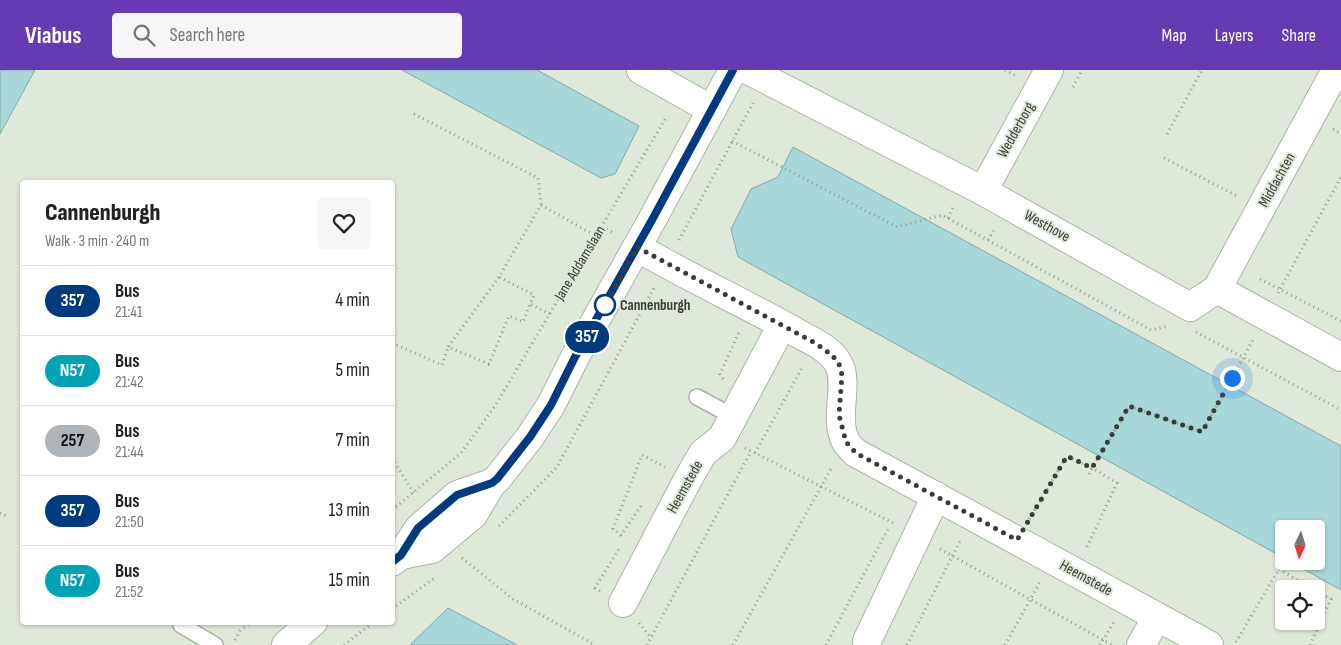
<!DOCTYPE html>
<html lang="en">
<head>
<meta charset="utf-8">
<style>
  :root { --surface:#fff; --page:#f6f6f6; --text:#222; --muted:#767676; --line:#e0e0e0; --accent:#663ab2 }
  body { margin:0; font-family:"Sofia Sans Condensed",sans-serif; background:var(--page); color:var(--text); height:100vh; display:flex; flex-direction:column; font-size:19px; white-space:nowrap }
  * { box-sizing:border-box; margin:0 }
  p { font-size:16px; color:var(--muted) }
  .icon { flex:none; width:28px; height:28px; fill:none; stroke:currentColor; stroke-width:2; stroke-linecap:round; stroke-linejoin:round }
  .map { position:relative; flex:1; overflow:hidden }
  .panel { position:absolute; left:20px; top:110px; width:375px; height:445px; display:flex; flex-direction:column; background:var(--surface); border-radius:5px; box-shadow:0 1px 4px #0004 }
  .panel>* { flex:none }
  .badge { padding:0 10px; border-radius:16px; font-size:18px; line-height:32px }
  .needle { width:32px; rotate:184deg }
  .tools { position:absolute; left:1275px; top:450px; display:grid; gap:10px }
  .tools a { display:grid; place-items:center; width:50px; height:50px; border-radius:5px; background:var(--surface); box-shadow:0 1px 4px #0004; font-size:25px }
  .you { position:absolute; width:25px; height:25px; margin:-12px; border:4px solid #fff; border-radius:50%; background:#1a73e8; box-shadow:0 0 0 8px #1a73e833 }
  .map>.badge { position:absolute; translate:-50% -50%; box-shadow:0 0 0 2px #fff }
  .round { display:grid; place-items:center; flex:none; width:52px; height:52px; border-radius:5px; background:var(--page) }
  .summary { display:flex; align-items:center; justify-content:space-between; height:85px; padding:0 25px }
  h1 { font-size:24px; font-weight:800; line-height:38px }
  ul { padding:0; list-style:none }
  li { display:flex; align-items:center; gap:15px; height:70px; padding:0 25px; border-top:1px solid var(--line) }
  li div { flex:1 }
  li b { display:block; font-size:19px }
  li em { font-style:normal }
  li .badge { min-width:55px; font-weight:700; text-align:center }
  header { display:flex; align-items:center; gap:30px; box-sizing:border-box; height:70px; padding:0 25px; background:var(--accent); color:#fff }
  header strong { font-size:24px }
  nav { display:flex; gap:28px; margin-inline-start:auto; font-size:18px }
  .search { width:350px; height:45px; background:var(--page); display:flex; align-items:center; gap:12px; box-sizing:border-box; padding:0 18px; border-radius:5px; color:var(--muted); font-size:19px }
  .map>svg:first-child { display:block }
  .water { fill:#a7d7d9; stroke:#86a9a8 }
  .lines { fill:none; stroke-linecap:round; stroke-linejoin:round }
  .service-casing { stroke:#aab4a4; stroke-width:18 }
  .minor-casing { stroke:#aab4a4; stroke-width:30 }
  .tertiary-casing { stroke:#aab4a4; stroke-width:30 }
  .path { stroke:#939a8e; stroke-width:3; stroke-dasharray:1 4; stroke-linecap:butt }
  .service { stroke:#fff; stroke-width:15 }
  .minor { stroke:#fff; stroke-width:28 }
  .tertiary { stroke:#fff; stroke-width:28 }
  .line-casing { stroke:#fff; stroke-width:11 }
  .line { stroke:#003b80; stroke-width:8 }
  .walk { stroke:#393d36; stroke-width:5; stroke-dasharray:0 9 }
  .stop-dot { fill:#fff; stroke:#003b80; stroke-width:2.5 }
  .labels { text-anchor:middle; dominant-baseline:central; stroke-width:4; stroke-linejoin:round; paint-order:stroke }
  .street-label { font-size:15px; fill:#393d36; stroke:#dfe9d9 }
  .stop-label { font-size:15px; font-weight:bold; fill:#393d36; stroke:#dfe9d9; text-anchor:start }
</style>
</head>
<body>
<header>
<strong>Viabus</strong>
<div class="search"><svg class="icon" aria-label="search" viewBox="0 0 24 24"><circle cx="10" cy="10" r="6"/><path d="M15 15l6 6"/></svg>Search here</div>
<nav><a>Map</a><a>Layers</a><a>Share</a></nav>
</header>
<div class="map">
<svg width="1341" height="575" viewBox="0 0 1341 575">
  <rect width="100%" height="100%" fill="#dfe9d9"/>
  <!-- water -->
  <g class="water">
    <path d="M 0,0 L 35,0 L 0,64 Z"/>
    <path d="M 402,0 L 537,0 L 639,56 L 615,104 L 601,108 Z"/>
    <path d="M 793,77 L 1341,376 L 1341,520 L 1289,491 L 1316,491 L 1316,459 L 1284,459 L 1284,488 L 738,187 L 731,159 L 751,119 L 778,107 Z"/>
    <path d="M 448,538 L 517,575 L 410,575 Z"/>
  </g>
  <g class="lines">
    <!-- service casing -->
    <g class="service-casing">
      <g id="service">
        <path d="M 697,327 L 734,347"/>
        <path d="M 181,555 L 215,575"/>
      </g>
    </g>
    <!-- minor casing -->
    <g class="minor-casing">
      <g id="minor">
        <path d="M 641,0 L 712,40"/>
        <path d="M 748,0 L 983,121 L 1190,237 L 1217,219 L 1336,0"/>
        <path d="M 983,121 L 1049,0"/>
        <path d="M 637,177 C 687,207 741,231 792,260 C 807,269 829,277 838,293 C 850,313 833,348 846,372 C 848,376 853,380 856,383 L 1209,575"/>
        <path d="M 1217,219 L 1341,287"/>
        <path d="M 623,533 L 688,409 L 703,383 L 722,368 L 782,255"/>
        <path d="M 867,571 L 936,426"/>
        <path d="M 1141,575 L 1157,547"/>
      </g>
    </g>
    <!-- tertiary casing -->
    <g class="tertiary-casing">
      <g id="tertiary">
        <path d="M 401,485 L 432,479 L 473,445 L 492,413 L 497,409 L 530,367 L 551,335 L 575,287 L 652,150 L 733,0"/>
        <path d="M 392,492 L 401,485 L 419,458 L 457,425 L 492,413"/>
        <path d="M 286,575 L 313,552"/>
      </g>
    </g>
    <!-- path -->
    <g class="path">
      <path d="M 1005,0 L 1016,6"/>
      <path d="M 1073,17 L 1082,0"/>
      <path d="M 414,44 L 538,108 L 541,135"/>
      <path d="M 1333,59 L 1341,64"/>
      <path d="M 1167,64 L 1202,0"/>
      <path d="M 732,71 L 897,157 L 942,145 L 1151,260 L 1168,256"/>
      <path d="M 1164,88 L 1237,126"/>
      <path d="M 948,148 L 954,135"/>
      <path d="M 602,157 L 614,163"/>
      <path d="M 679,170 L 753,33"/>
      <path d="M 988,170 L 995,158"/>
      <path d="M 499,207 L 448,277 L 489,294 L 509,246 L 523,252 L 530,234"/>
      <path d="M 1260,209 L 1341,251"/>
      <path d="M 1278,223 L 1341,107"/>
      <path d="M 550,244 L 530,234 L 534,225 L 499,207 L 541,135 L 596,166"/>
      <path d="M 1196,262 L 1341,340"/>
      <path d="M 392,273 L 442,295 L 448,277"/>
      <path d="M 723,309 L 720,304 L 739,262"/>
      <path d="M 745,378 L 893,453"/>
      <path d="M 755,383 L 803,296"/>
      <path d="M 392,388 L 415,425"/>
      <path d="M 1089,404 L 1129,336 L 1202,362 L 1254,268"/>
      <path d="M 641,436 L 621,465 L 613,459 L 642,385 L 665,397"/>
      <path d="M 392,440 L 461,383 L 495,336 L 667,46"/>
      <path d="M 0,443 L 8,447"/>
      <path d="M 1029,449 L 1067,386 L 1092,398 L 1117,413 L 1086,479"/>
      <path d="M 499,456 L 557,397 L 654,218"/>
      <path d="M 940,479 L 1112,575"/>
      <path d="M 462,488 L 513,529 L 595,575"/>
      <path d="M 600,521 L 595,518 L 620,477"/>
      <path d="M 392,539 L 436,507"/>
      <path d="M 639,553 L 651,568"/>
      <path d="M 235,570 L 240,561 L 251,552"/>
      <path d="M 1236,572 L 1279,499 L 1312,519"/>
      <path d="M 344,575 L 374,552"/>
      <path d="M 647,575 L 751,381"/>
      <path d="M 733,575 L 832,397"/>
      <path d="M 826,575 L 889,457"/>
      <path d="M 907,575 L 961,469"/>
      <path d="M 1005,575 L 1040,512"/>
      <path d="M 1100,575 L 1114,552"/>
      <path d="M 1310,575 L 1331,529 L 1316,521"/>
    </g>
    <!-- service -->
    <use href="#service" class="service"/>
    <!-- minor -->
    <use href="#minor" class="minor"/>
    <!-- tertiary -->
    <use href="#tertiary" class="tertiary"/>
  </g>
  <g class="lines">
    <!-- line casing -->
    <g class="line-casing">
      <path id="line" d="M 392,492 L 401,485 L 418,458 L 457,425 L 492,413 L 497,409 L 530,367 L 551,335 L 575,287 L 652,150 L 733,0"/>
    </g>
    <!-- line -->
    <use href="#line" class="line"/>
    <!-- walk -->
    <path class="walk" d="M 605,235 L 604,237 L 637,177 L 815,273 L 832,285 L 839,294 L 842,305 L 839,345 L 846,372 L 856,383 L 1017,470 L 1067,386 L 1092,398 L 1129,336 L 1202,362 L 1232,308"/>
  </g>
  <!-- markers -->
  <circle class="stop-dot" cx="605" cy="235" r="10"/>
  <g class="labels">
    <!-- street labels -->
    <g class="street-label">
      <text transform="translate(1016 60) rotate(-61)">Wedderborg</text>
      <text transform="translate(1277 110) rotate(-61)">Middachten</text>
      <text transform="translate(1047 156) rotate(29)">Westhove</text>
      <text transform="translate(580 193) rotate(-59)">Jane Addamslaan</text>
      <text transform="translate(685 417) rotate(-61)">Heemstede</text>
      <text transform="translate(1086 508) rotate(29)">Heemstede</text>
    </g>
    <!-- stop labels -->
    <g class="stop-label">
      <text x="620" y="235">Cannenburgh</text>
    </g>
  </g>
</svg>
<div class="tools">
<a><svg class="needle" viewBox="-14 -14 28 28"><path d="M0-13l5 13h-10z" fill="#e53935"/><path d="M0 13l5-13h-10z" fill="#767676"/></svg></a>
<a><svg class="icon" aria-label="locate" viewBox="0 0 24 24"><circle cx="12" cy="12" r="6"/><path d="M12 2v4M12 18v4M2 12h4M18 12h4"/></svg></a>
</div>
<div class="you" style="left:1232px;top:308px"></div>
<b class="badge" style="left:587px;top:267px;background:#003b80;color:#fff">357</b>
<section class="panel">
<div class="summary"><div><h1>Cannenburgh</h1><p>Walk · 3 min · 240 m</p></div><a class="round"><svg class="icon" aria-label="heart" viewBox="0 0 24 24"><path d="M12 20l-8-8c-3-5 5-10 8-4 3-6 11-1 8 4z"/></svg></a></div>
<ul>
<li><span class="badge" style="background:#003b80;color:#fff">357</span><div><b>Bus</b><p>21:41</p></div><em>4 min</em></li>
<li><span class="badge" style="background:#00a3b4;color:#fff">N57</span><div><b>Bus</b><p>21:42</p></div><em>5 min</em></li>
<li><span class="badge" style="background:#afb4b9;color:#111">257</span><div><b>Bus</b><p>21:44</p></div><em>7 min</em></li>
<li><span class="badge" style="background:#003b80;color:#fff">357</span><div><b>Bus</b><p>21:50</p></div><em>13 min</em></li>
<li><span class="badge" style="background:#00a3b4;color:#fff">N57</span><div><b>Bus</b><p>21:52</p></div><em>15 min</em></li>
</ul>
</section>
</div>
</body>
</html>
